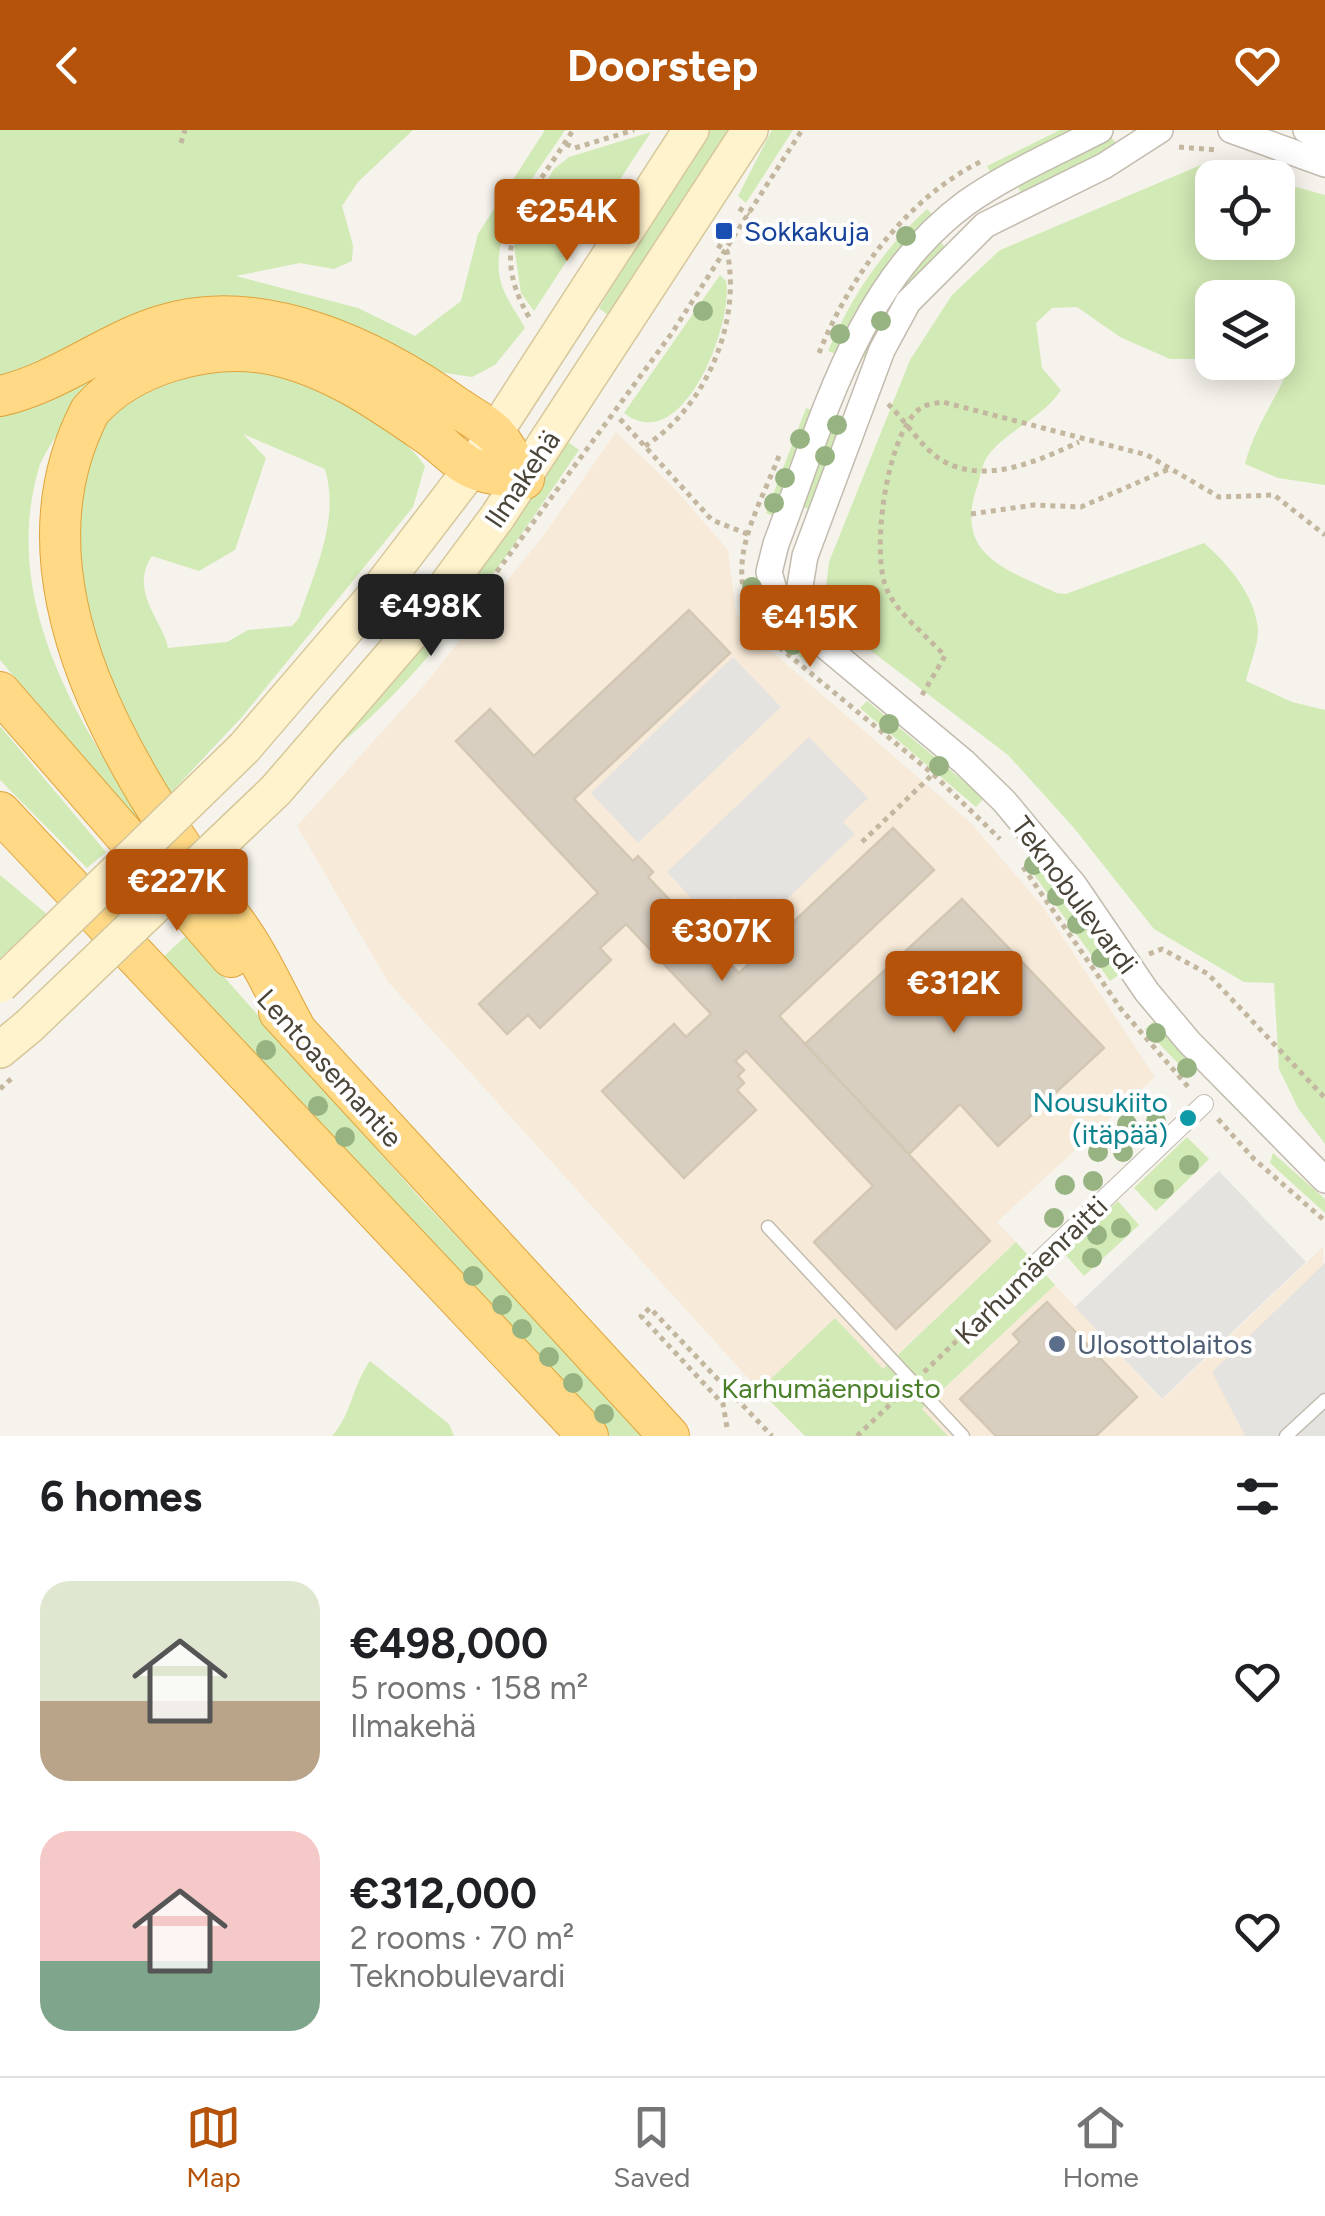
<!DOCTYPE html>
<meta charset="utf-8">
<style>
:root{--surface:#fff;--page:#f6f6f6;--text:#202124;--muted:#757577;--line:#e0e0e0;--accent:#b45309}
body{margin:0;font-family:Figtree,sans-serif;background:var(--page);color:var(--text);height:100vh;display:flex;flex-direction:column;font-size:38px;white-space:nowrap}
*{box-sizing:border-box;margin:0}
p{font-size:32px;color:var(--muted)}
.icon{flex:none;width:55px;height:55px;fill:none;stroke:currentColor;stroke-width:2;stroke-linecap:round;stroke-linejoin:round}
.map{position:relative;height:1306px;overflow:hidden}
.sheet{display:flex;flex-direction:column;background:var(--surface);flex:1}
.sheet>*{flex:none}
.controls{position:absolute;left:1195px;top:30px;display:grid;gap:20px}
.controls a{display:grid;place-items:center;width:100px;height:100px;border-radius:20px;background:var(--surface);box-shadow:0 5px 25px #0003;font-size:50px}
.price{position:absolute;translate:-50% -85px;padding:0 22px;border-radius:10px;background:var(--accent);color:#fff;font-size:32px;line-height:65px;filter:drop-shadow(0 2px 5px #0008)}
.price::after{content:'';position:absolute;left:50%;top:60px;width:30px;height:22px;margin-left:-15px;background:inherit;clip-path:polygon(0 0,100% 0,50% 100%)}
.price.selected{background:#222;color:#fff}
ul{padding:0;list-style:none}
li{display:flex;align-items:center;gap:30px;height:250px;padding:0 40px}
li span{display:grid;place-items:center;flex:none;width:280px;height:200px;border-radius:30px;color:#555}
li>.icon{margin-inline-start:auto}
span .icon{width:120px;height:120px;fill:#fffc;stroke-width:1}
li b{font-size:42px}
h2{display:flex;justify-content:space-between;align-items:center;height:120px;padding:0 40px;font-size:42px}
header{display:flex;justify-content:space-between;align-items:center;height:130px;padding:0 40px;background:var(--accent);color:#fff;font-size:45px;font-weight:700}
.menu{display:flex;justify-content:space-around;align-items:center;height:140px;border-top:2px solid var(--line);background:var(--surface);font-size:28px;color:var(--muted)}
.menu a{display:grid;justify-items:center;gap:5px}
.menu .selected{color:var(--accent)}
.map>svg:first-child{display:block}
</style>
<header><svg class="icon" aria-label="back" viewBox="0 0 24 24"><path d="M15 5l-7 7 7 7"/></svg>Doorstep<svg class="icon" aria-label="heart" viewBox="0 0 24 24"><path d="M12 20l-8-8c-3-5 5-10 8-4 3-6 11-1 8 4z"/></svg></header>
<div class="map">
<svg width="1325" height="1306" viewBox="0 0 1325 1306">
<rect width="100%" height="100%" fill="#f6f3ec"/>
<path fill="#f7ead8" d="M616 302 675 359 728 420 736 483 747 500 971 693 1042 776 1155 947 997 1092 1016 1112 882 1239 835 1188 759 1260 388 852 297 696 425 554 543 406Z
M1323 1117 1325 1245 1258 1306H948L922 1280 1055 1155 1162 1270Z"/>
<path fill="#d2eab5" fill-rule="evenodd" d="M0 0H413L358 52 342 76 353 115 352 131 334 139 300 133 236 146 358 178 415 206 461 171 478 104 545 0H565C540 40 489 98 500 149 503 165 517 183 525 198L495 235 472 247 432 241 325 189 0 252Z
M707 0H731L610 187 599 178Z
M772 0H793L746 73 738 66Z
M1060 0H1083L992 46 987 36Z
M651 2 534 181 521 163 514 116 553 40 569 27Z
M1111 7 1118 16 1022 65 1017 55Z
M1208 32 1263 47 1212 48V112H1278V52L1325 65V355L1278 348 1245 334C1254 298 1276 269 1291 234L1274 233 1278 232V168H1212V229H1170L1120 207 1077 177 1052 178 1036 193 1042 238 1061 260C1042 289 1006 300 987 327 982 334 980 348 977 357 954 424 1004 439 1057 463L1066 464 1204 413C1228 434 1254 464 1258 498 1259 514 1249 536 1246 551L1292 572 1325 580V1014L1298 978 1279 939 1274 853 1244 852 1154 799 1074 698 1008 625 845 501 826 458 829 432 910 230 952 165 1000 120Z
M927 79 935 87 838 225 828 221C852 165 883 120 927 79Z
M938 110 946 118 870 229 859 226 883 176Z
M720 145 726 151C734 192 683 329 624 283Z
M107 233C87 269 58 297 40 334 0 465 72 584 143 688L138 693 0 530V282Z
M213 240C228 241 244 239 260 241 309 247 398 295 425 336L413 377 242 587 163 671 107 590 52 398 105 288 153 256ZM243 304 325 339C340 389 315 440 299 488L292 496 248 500 227 512 168 518C164 492 128 461 152 426L199 441 235 420 266 328Z
M806 278 816 282 776 387 766 383Z
M835 286 846 290 811 381 802 376Z
M568 312 579 320C508 424 432 541 333 620L472 448Z
M748 449H760L770 486 814 527 807 533 756 485Z
M867 571 984 668 976 677 860 578Z
M0 596 106 722 87 738 0 650Z
M1033 726 1120 844 1110 851 1025 732Z
M0 745 48 785 0 828Z
M187 805 420 1068 646 1306H608L161 829Z
M1154 891 1197 939 1190 946 1145 899Z
M1187 1007 1209 1029 1156 1081 1134 1058Z
M1273 1023 1325 1069V1083L1270 1033Z
M1118 1071 1139 1095 1084 1146 1063 1122Z
M1016 1112 1055 1155 922 1279 948 1306H805L759 1260 835 1188 883 1239Z
M370 1231 449 1294 454 1306H332C351 1286 353 1254 370 1231Z"/>
<path fill="#e5e3e0" d="M733 527 781 577 638 713 591 663Z
M809 607 868 668 843 692 855 704 761 794 735 767 711 789 667 742Z
M1219 1041 1306 1132 1162 1269 1075 1177Z
M1325 1133V1306H1245L1212 1242Z"/>
<path fill="#d8cfc1" stroke="#d3c7b4" stroke-width="2.5" d="M689 480 730 523 574 669 633 731 638 726 653 742 648 747 739 843 893 698 934 740 779 886 990 1111 896 1199 814 1112 873 1056 746 921 735 931 744 940 738 946 744 953 737 960 756 980 684 1048 602 961 674 894 686 907 711 884 626 794 600 818 611 830 540 898 528 885 507 904 479 874 598 763 456 611 490 579 534 626Z
M962 769 1104 918 998 1016 960 974 909 1024 805 914Z
M1047 1172 1137 1267 1096 1306H996L960 1269 1020 1212 1013 1204Z"/>
<g fill="none" stroke-linecap="round" stroke-linejoin="round">
<g stroke="#c2bbae" stroke-width="15">
<path id="service" d="M768 1097 963 1306
M1286 1306 1325 1270"/>
</g>
<g stroke="#c2bbae" stroke-width="20">
<path id="pedestrian" d="M1036 1134 1204 974"/>
</g>
<g stroke="#c2bbae" stroke-width="28">
<path id="minor" d="M1100 0C1056 23 1007 44 966 73 856 154 822 293 776 414L769 442 776 467 806 500 964 632 1004 671 1074 755 1147 862 1189 912 1325 1050
M1231 0 1325 34
M1306 0 1325 11
M806 500 799 462 805 426 882 220 908 172 985 95 1104 36 1160 0"/>
</g>
<g stroke="#d6c79b" stroke-width="38">
<path id="secondary" d="M244 618 371 470 472 338 691 0
M276 660 413 501 498 386 750 0
M0 920 29 896"/>
</g>
<g stroke="#e0a43c" stroke-width="42">
<path id="trunk" d="M0 266C58 253 104 214 160 196 262 163 377 220 458 278 470 286 485 294 495 304 507 317 515 335 524 349
M0 562 231 827
M0 682 588 1306
M279 882 669 1306
M297 902C277 866 259 824 234 791 131 651 0 454 90 281 131 234 209 213 270 224 330 236 381 272 430 306 444 316 457 331 472 338 487 345 508 346 524 349"/>
</g>
<path stroke="#c4b79f" stroke-width="5" stroke-dasharray="5 5" stroke-linecap="butt" d="M181 13 185 0
M566 14 575 18 634 0
M1179 17 1218 20
M739 78 749 85
M529 187C483 109 532 67 573 0
M819 223C850 146 907 67 984 30
M888 274C906 291 921 318 943 331 986 355 1038 331 1079 312
M620 289 712 390 750 405
M645 316C706 277 742 192 727 121L716 114
M779 326C754 390 719 439 762 503L933 644 1000 709
M971 384 1034 375 1081 377 1169 339
M485 458 672 203 802 0
M922 565 945 526C928 507 899 485 888 462 869 426 887 300 921 278 927 274 936 273 943 272L1147 325 1219 367 1274 365 1325 405
M862 712 933 644
M1023 737 1121 879 1190 959
M1149 824 1162 819 1208 844 1325 968
M0 959 12 948
M1218 989 1254 1029 1325 1091
M924 1242 1021 1149
M727 1297 723 1274 641 1186 650 1178 772 1306
M857 1306 902 1263"/>
<use href="#service" stroke="#fff" stroke-width="12"/>
<use href="#pedestrian" stroke="#fff" stroke-width="18"/>
<use href="#minor" stroke="#fff" stroke-width="25"/>
<use href="#secondary" stroke="#fff3cd" stroke-width="35"/>
<use href="#trunk" stroke="#ffd985" stroke-width="40"/>
<g stroke="#d6c79b" stroke-width="38" stroke-linecap="butt">
<path id="secondary-bridge" d="M0 855 244 618
M29 896 276 660"/>
</g>
<use href="#secondary-bridge" stroke="#fff3cd" stroke-width="35"/>
</g>
<g fill="#97b381">
<circle cx="906" cy="106" r="10"/>
<circle cx="703" cy="181" r="10"/>
<circle cx="881" cy="191" r="10"/>
<circle cx="840" cy="204" r="10"/>
<circle cx="837" cy="295" r="10"/>
<circle cx="800" cy="309" r="10"/>
<circle cx="825" cy="326" r="10"/>
<circle cx="785" cy="348" r="10"/>
<circle cx="774" cy="373" r="10"/>
<circle cx="752" cy="457" r="10"/>
<circle cx="793" cy="515" r="10"/>
<circle cx="889" cy="594" r="10"/>
<circle cx="939" cy="636" r="10"/>
<circle cx="1034" cy="735" r="10"/>
<circle cx="1057" cy="766" r="10"/>
<circle cx="1077" cy="794" r="10"/>
<circle cx="1101" cy="828" r="10"/>
<circle cx="1156" cy="903" r="10"/>
<circle cx="266" cy="920" r="10"/>
<circle cx="1187" cy="938" r="10"/>
<circle cx="318" cy="976" r="10"/>
<circle cx="1156" cy="991" r="10"/>
<circle cx="1127" cy="994" r="10"/>
<circle cx="345" cy="1007" r="10"/>
<circle cx="1098" cy="1022" r="10"/>
<circle cx="1123" cy="1022" r="10"/>
<circle cx="1189" cy="1035" r="10"/>
<circle cx="1093" cy="1051" r="10"/>
<circle cx="1065" cy="1055" r="10"/>
<circle cx="1164" cy="1059" r="10"/>
<circle cx="1054" cy="1088" r="10"/>
<circle cx="1121" cy="1098" r="10"/>
<circle cx="1097" cy="1105" r="10"/>
<circle cx="1092" cy="1128" r="10"/>
<circle cx="473" cy="1146" r="10"/>
<circle cx="502" cy="1175" r="10"/>
<circle cx="522" cy="1199" r="10"/>
<circle cx="549" cy="1227" r="10"/>
<circle cx="573" cy="1253" r="10"/>
<circle cx="604" cy="1284" r="10"/>
</g>
<rect fill="#1a4fb4" stroke="#fff" stroke-width="4" x="714" y="91" width="20" height="20" rx="5"/>
<circle fill="#0f9aa8" stroke="#fff" stroke-width="4" cx="1188" cy="988" r="10"/>
<circle fill="#5c6f8a" stroke="#fff" stroke-width="4" cx="1057" cy="1214" r="10"/>
<g text-anchor="middle" stroke-width="8" stroke-linejoin="round" paint-order="stroke">
<g font-size="28" fill="#164399" stroke="#fff" text-anchor="start">
<text x="744" y="111">Sokkakuja</text>
</g>
<g font-size="28" fill="#4b4439" stroke="#fff">
<text transform="translate(522 349) rotate(-56)" y="10">Ilmakehä</text>
<text transform="translate(1075 765) rotate(53)" y="10">Teknobulevardi</text>
<text transform="translate(330 938) rotate(48)" y="10">Lentoasemantie</text>
<text transform="translate(1031 1140) rotate(-44)" y="10">Karhumäenraitti</text>
</g>
<g font-size="28" fill="#0d838f" stroke="#fff" text-anchor="end">
<text x="1168" y="982">Nousukiito<tspan x="1168" dy="32">(itäpää)</tspan></text>
</g>
<g font-size="28" fill="#4e5e75" stroke="#fff" text-anchor="start">
<text x="1077" y="1224">Ulosottolaitos</text>
</g>
<g font-size="28" fill="#4a7f2a" stroke="#fff">
<text x="831" y="1268">Karhumäenpuisto</text>
</g>
</g>
</svg>
<div class="controls">
<a><svg class="icon" aria-label="locate" viewBox="0 0 24 24"><circle cx="12" cy="12" r="6"/><path d="M12 2v4M12 18v4M2 12h4M18 12h4"/></svg></a>
<a><svg class="icon" aria-label="layers" viewBox="0 0 24 24"><path d="M12 4l9 5-9 5-9-5zM3 14l9 5 9-5"/></svg></a>
</div>
<b class="price" style="left:567px;top:134px">€254K</b>
<b class="price selected" style="left:431px;top:529px">€498K</b>
<b class="price" style="left:810px;top:540px">€415K</b>
<b class="price" style="left:177px;top:804px">€227K</b>
<b class="price" style="left:722px;top:854px">€307K</b>
<b class="price" style="left:954px;top:906px">€312K</b>
</div>
<section class="sheet">
<h2>6 homes<svg class="icon" aria-label="filters" viewBox="0 0 24 24"><path d="M4 7h16M4 17h16"/><circle cx="9" cy="7" r="2"/><circle cx="15" cy="17" r="2"/></svg></h2>
<ul>
<li><span style="background:linear-gradient(#dfe7d0 60%,#b9a48a 0)"><svg class="icon" aria-label="home" viewBox="0 0 24 24"><path d="M3 11l9-7 9 7M6 9v11h12V9"/></svg></span><div><b>€498,000</b><p>5 rooms · 158 m²</p><p>Ilmakehä</p></div><svg class="icon" aria-label="heart" viewBox="0 0 24 24"><path d="M12 20l-8-8c-3-5 5-10 8-4 3-6 11-1 8 4z"/></svg></li>
<li><span style="background:linear-gradient(#f6c9c9 65%,#7fa58c 0)"><svg class="icon" aria-label="home" viewBox="0 0 24 24"><path d="M3 11l9-7 9 7M6 9v11h12V9"/></svg></span><div><b>€312,000</b><p>2 rooms · 70 m²</p><p>Teknobulevardi</p></div><svg class="icon" aria-label="heart" viewBox="0 0 24 24"><path d="M12 20l-8-8c-3-5 5-10 8-4 3-6 11-1 8 4z"/></svg></li>
</ul>
</section>
<nav class="menu">
<a class="selected"><svg class="icon" aria-label="map" viewBox="0 0 24 24"><path d="M3 6l6-2 6 2 6-2v14l-6 2-6-2-6 2zM9 4v14M15 6v14"/></svg>Map</a>
<a><svg class="icon" aria-label="saved" viewBox="0 0 24 24"><path d="M7 4h10v16l-5-4-5 4z"/></svg>Saved</a>
<a><svg class="icon" aria-label="home" viewBox="0 0 24 24"><path d="M3 11l9-7 9 7M6 9v11h12V9"/></svg>Home</a>
</nav>
